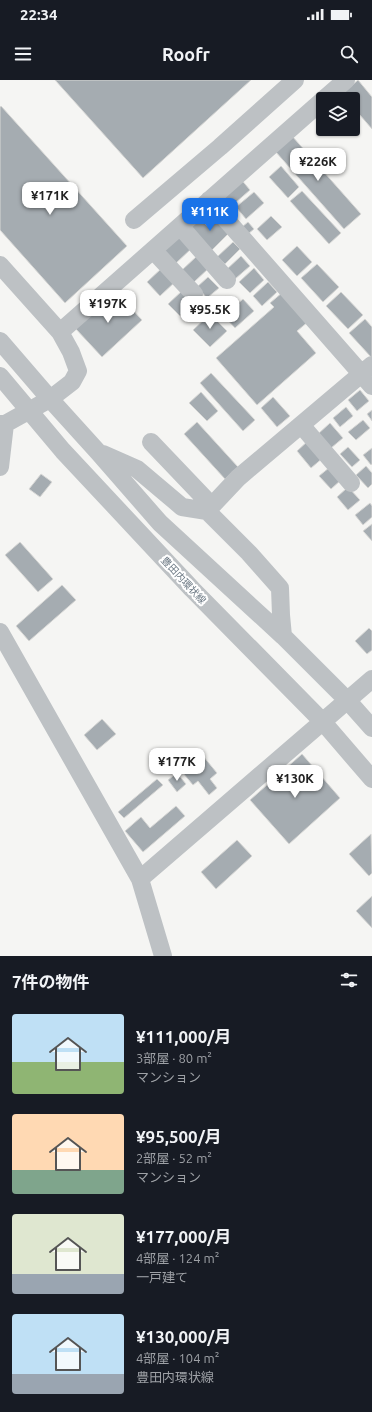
<!DOCTYPE html>
<html lang="ja">
<meta charset="utf-8">
<style>
:root{--surface:#171b24;--page:#20242c;--text:#f1f3f6;--muted:#9ea1a6;--accent:#1a73e8}
body{margin:0;font-family:Ubuntu,"Noto Sans JP",sans-serif;background:var(--page);color:var(--text);height:100vh;display:flex;flex-direction:column;font-size:15px;white-space:nowrap}
*{box-sizing:border-box;margin:0}
p{font-size:13px;color:var(--muted)}
.icon{flex:none;width:22px;height:22px;fill:none;stroke:currentColor;stroke-width:2;stroke-linecap:round;stroke-linejoin:round}
.map{position:relative;height:876px;overflow:hidden}
.drawer{display:flex;flex-direction:column;background:var(--surface);flex:1}
.drawer>*{flex:none}
.tools{position:absolute;left:316px;top:12px;display:grid;gap:8px}
.tools a{display:grid;place-items:center;width:44px;height:44px;border-radius:4px;background:var(--surface);box-shadow:0 1px 3px #0004;font-size:20px}
.price{position:absolute;translate:-50% -34px;padding:0 9px;border-radius:8px;background:#fff;color:#222;font-size:13px;line-height:26px;filter:drop-shadow(0 1px 2px #0008)}
.price::after{content:'';position:absolute;left:50%;top:24px;width:12px;height:9px;margin-left:-6px;background:inherit;clip-path:polygon(0 0,100% 0,50% 100%)}
.price.selected{background:var(--accent);color:#fff}
ul{padding:0;list-style:none}
li{display:flex;align-items:center;gap:12px;height:100px;padding:0 12px}
li span{display:grid;place-items:center;flex:none;width:112px;height:80px;border-radius:4px;color:#555}
li>.icon{margin-inline-start:auto}
span .icon{width:48px;height:48px;fill:#fffc;stroke-width:1}
li b{font-size:17px}
h2{display:flex;justify-content:space-between;align-items:center;height:48px;padding:0 12px;font-size:17px}
.status{display:flex;justify-content:space-between;align-items:center;height:28px;padding:0 20px;background:var(--surface);direction:ltr}
.status svg{height:11px;fill:currentColor}
header{display:flex;justify-content:space-between;align-items:center;height:52px;padding:0 12px;background:var(--surface);font-size:18px;font-weight:700}
.map>svg:first-child{display:block}
</style>
<div class="status"><b>22:34</b><svg viewBox="0 0 49 12"><path d="M0 12V9h3v3zM5 12V6h3v6zM10 12V3h3v9zM15 12V0h3v12zM26 1h20v11H26zM47 4h2v5h-2z"/></svg></div>
<header><svg class="icon" aria-label="menu" viewBox="0 0 24 24"><path d="M4 6h16M4 12h16M4 18h16"/></svg>Roofr<svg class="icon" aria-label="search" viewBox="0 0 24 24"><circle cx="10" cy="10" r="6"/><path d="M15 15l6 6"/></svg></header>
<div class="map">
<svg width="372" height="876" viewBox="0 0 372 876">
<rect width="100%" height="100%" fill="#f5f5f3"/>
<path fill="#a5acb1" stroke="#d7d7d5" d="M55 0H251L143 98Z
M358 0 372 17V49L353 27V19H346L342 14Z
M1 26 127 166 65 223 0 150V27Z
M292 56 361 134 344 149 275 71Z
M281 86 299 107 288 118 269 97Z
M240 98 250 110 227 130 217 119Z
M302 111 341 153 329 164 290 121Z
M254 112 264 123 246 139 236 127Z
M271 136 282 147 267 160 257 149Z
M198 137 208 147 218 137 231 151 211 171 188 147Z
M248 142 254 149 248 154 242 147Z
M179 155 192 168 175 184 163 170Z
M233 162 240 169 225 184 217 177Z
M297 166 312 182 297 196 282 180Z
M197 176 209 188 194 202 182 190Z
M241 176 250 186 235 199 226 190Z
M317 184 339 207 323 222 301 198Z
M163 187 176 201 160 216 147 202Z
M254 188 264 200 250 213 239 202Z
M208 197 219 208 207 218 197 207Z
M268 202 277 212 262 226 253 216Z
M183 210 194 223 180 236 168 224Z
M115 211 142 240 102 277 75 248Z
M283 212 309 241 297 251 316 273 257 325 216 278 274 227 270 223Z
M341 212 363 235 348 249 326 226Z
M226 216 231 222 219 233 214 227Z
M243 219 254 231 235 248 224 236Z
M210 234 227 251 210 267 193 250Z
M365 239 372 247V276L371 277 349 253Z
M211 293 255 340 243 351 200 303Z
M360 310 369 321 357 331 348 320Z
M201 312 218 331 207 341 189 323Z
M273 317 290 336 277 347 261 328Z
M346 327 353 336 340 347 333 338Z
M372 330V341L367 334Z
M363 340 370 348 356 360 348 352Z
M197 342 238 387 225 399 184 354Z
M330 343 343 358 331 368 318 354Z
M309 360 324 377 311 388 297 371Z
M348 367 360 380 352 387 340 374Z
M372 368V384L371 385 363 375Z
M366 386 372 393V404L368 408 356 395Z
M330 387 341 400 331 409 319 396Z
M41 394 52 402 40 417 29 409Z
M348 407 360 420 348 430 337 417Z
M370 423 372 426V437L363 445 355 435Z
M372 444V461L363 451Z
M20 462 53 499 38 512 5 475Z
M62 505 76 520 29 561 16 546Z
M369 548 372 551V570L367 574 355 561Z
M102 639 116 654 97 670 84 655Z
M198 670 217 693 210 699 217 708 209 715 198 701 193 705 178 687Z
M302 674 340 718 289 764 250 720Z
M177 693 186 704 177 712 168 700Z
M157 699 163 705 124 738 118 732Z
M176 726 185 736 143 772 125 751 141 737 150 748Z
M371 754 372 793 369 796 349 774Z
M237 760 252 776 216 809 201 792Z
M372 816V848L356 831Z"/>
<g fill="none" stroke-linecap="round" stroke-linejoin="round">
<path stroke="#bdc1c4" stroke-width="18" d="M324 19 346 0
M209 120 372 306
M134 140 220 67 295 0
M180 146 227 200
M153 170 194 214
M0 185 60 252 71 272 78 291 72 302 50 319 5 344H0
M60 252 323 20
M0 261 50 319 98 372 160 443 283 556 348 621 372 648
M0 296 63 371 192 509 323 642 372 699
M302 346 351 403
M151 362 212 426
M103 374 137 389 182 427 207 431 249 473 280 508 281 535 283 556
M0 387 5 344
M207 431 238 398 372 285
M0 552 140 799 163 876
M140 799 372 599"/>
</g>
<g text-anchor="middle" stroke-width="4" stroke-linejoin="round" paint-order="stroke">
<g font-size="10" fill="#687580" stroke="#fff">
<text transform="translate(184 500) rotate(47)" y="4">豊田内環状線</text>
</g>
</g>
</svg>
<div class="tools">
<a><svg class="icon" aria-label="layers" viewBox="0 0 24 24"><path d="M12 4l9 5-9 5-9-5zM3 14l9 5 9-5"/></svg></a>
</div>
<b class="price" style="left:318px;top:102px">¥226K</b>
<b class="price" style="left:50px;top:136px">¥171K</b>
<b class="price selected" style="left:210px;top:152px">¥111K</b>
<b class="price" style="left:108px;top:244px">¥197K</b>
<b class="price" style="left:210px;top:250px">¥95.5K</b>
<b class="price" style="left:177px;top:702px">¥177K</b>
<b class="price" style="left:295px;top:719px">¥130K</b>
</div>
<section class="drawer">
<h2>7件の物件<svg class="icon" aria-label="filters" viewBox="0 0 24 24"><path d="M4 7h16M4 17h16"/><circle cx="9" cy="7" r="2"/><circle cx="15" cy="17" r="2"/></svg></h2>
<ul>
<li><span style="background:linear-gradient(#bfe0f5 60%,#8fb573 0)"><svg class="icon" aria-label="home" viewBox="0 0 24 24"><path d="M3 11l9-7 9 7M6 9v11h12V9"/></svg></span><div><b>¥111,000/月</b><p>3部屋 · 80 m²</p><p>マンション</p></div></li>
<li><span style="background:linear-gradient(#ffd9b3 70%,#7fa58c 0)"><svg class="icon" aria-label="home" viewBox="0 0 24 24"><path d="M3 11l9-7 9 7M6 9v11h12V9"/></svg></span><div><b>¥95,500/月</b><p>2部屋 · 52 m²</p><p>マンション</p></div></li>
<li><span style="background:linear-gradient(#dfe7d0 75%,#9aa5b1 0)"><svg class="icon" aria-label="home" viewBox="0 0 24 24"><path d="M3 11l9-7 9 7M6 9v11h12V9"/></svg></span><div><b>¥177,000/月</b><p>4部屋 · 124 m²</p><p>一戸建て</p></div></li>
<li><span style="background:linear-gradient(#bfe0f5 75%,#9aa5b1 0)"><svg class="icon" aria-label="home" viewBox="0 0 24 24"><path d="M3 11l9-7 9 7M6 9v11h12V9"/></svg></span><div><b>¥130,000/月</b><p>4部屋 · 104 m²</p><p>豊田内環状線</p></div></li>
</ul>
</section>
